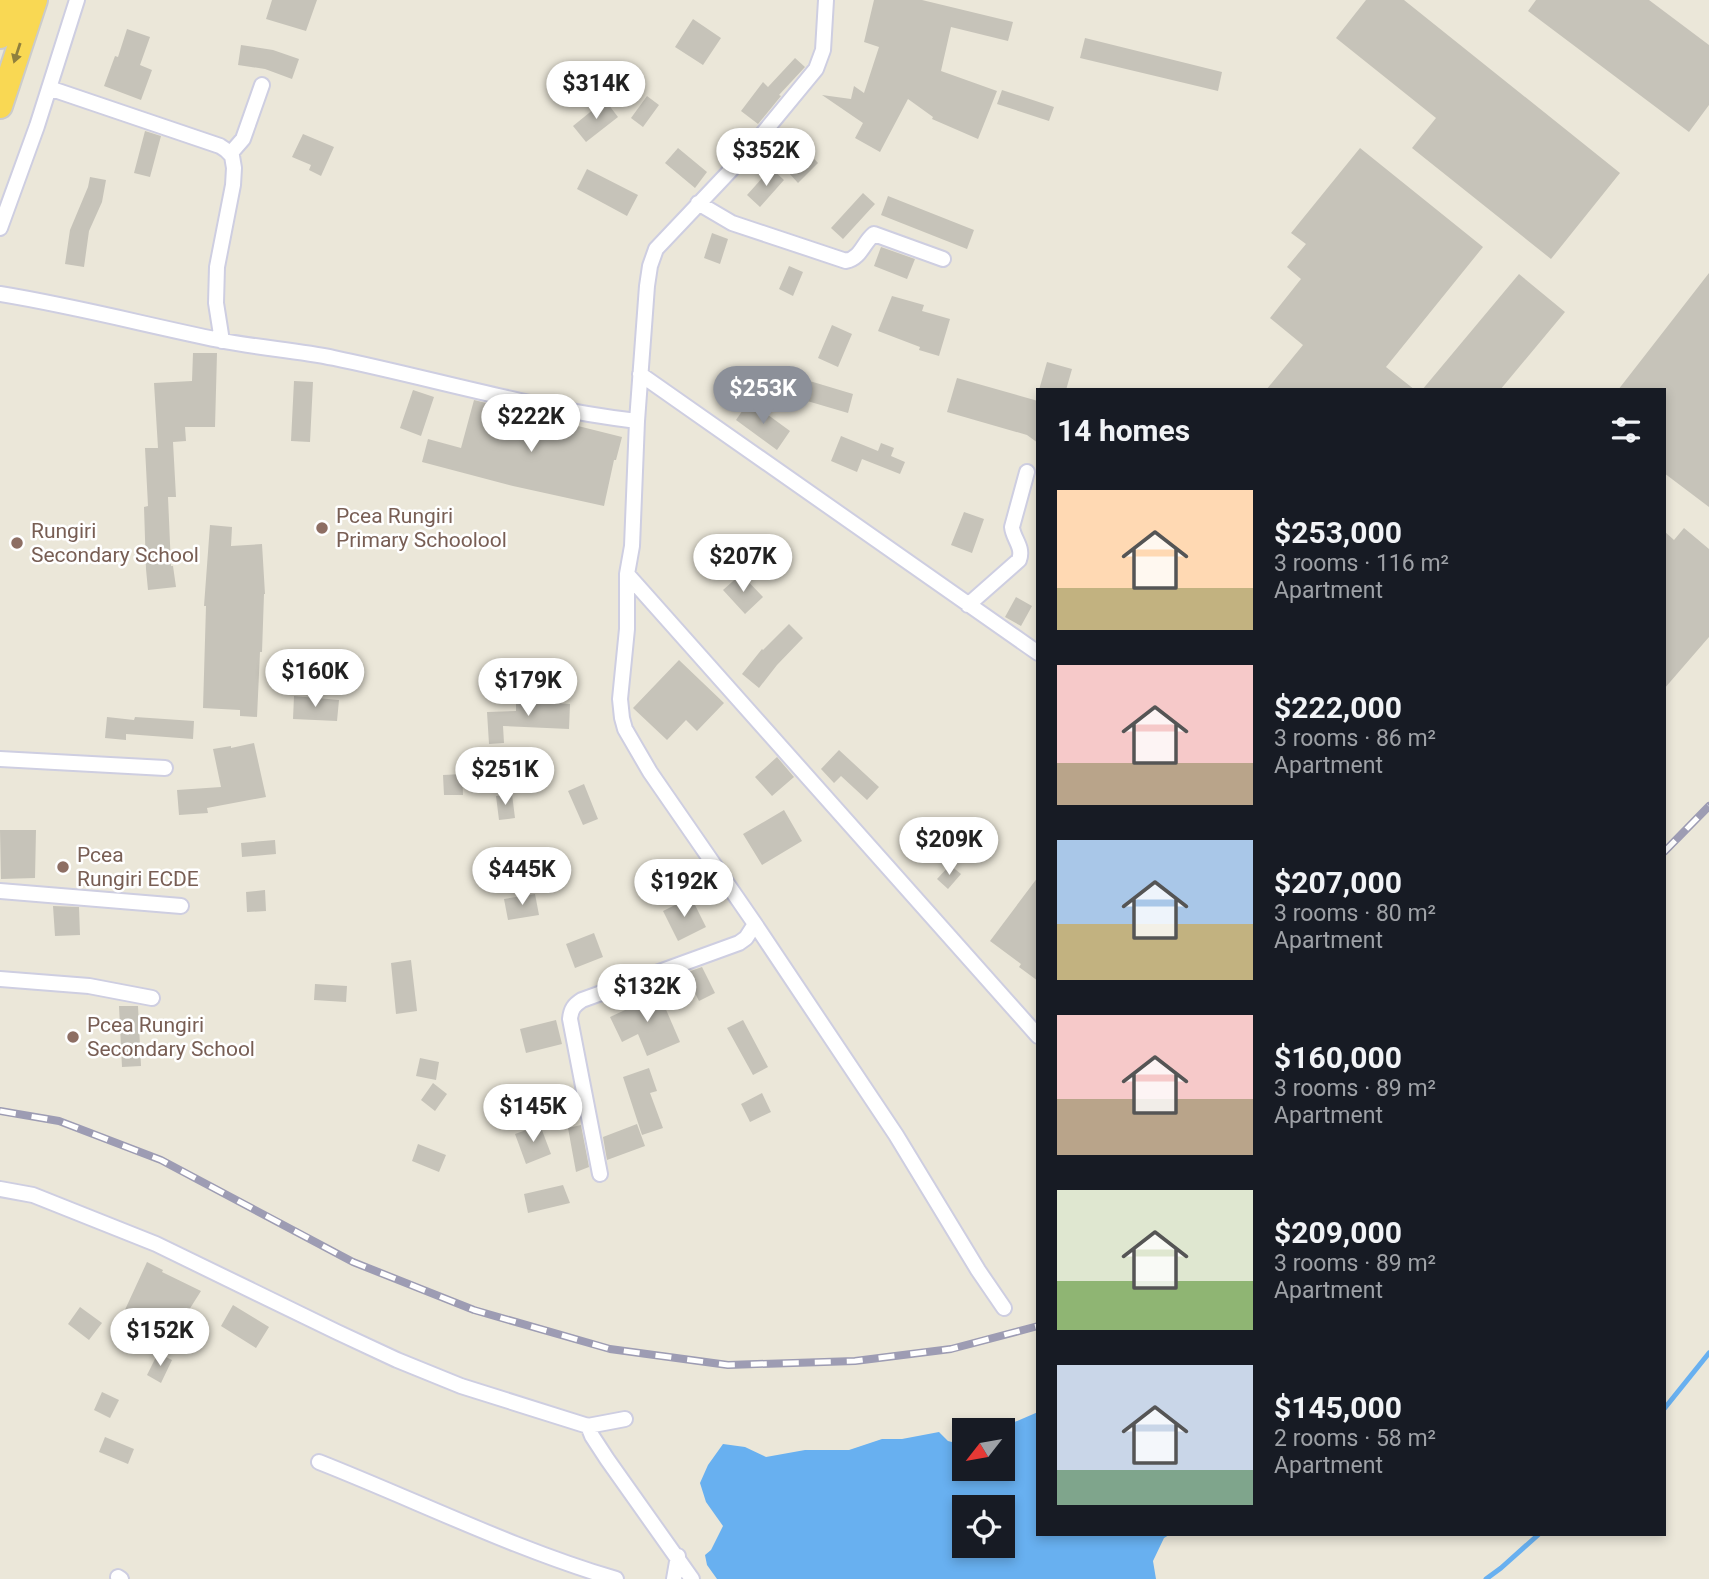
<!DOCTYPE html>
<meta charset="utf-8">
<style>
:root{--surface:#171b24;--page:#20242c;--text:#f1f3f6;--muted:#9ea1a6;--accent:#8c9099}
body{margin:0;font-family:Roboto,sans-serif;background:var(--page);color:var(--text);height:100vh;display:flex;flex-direction:column;font-size:26px;white-space:nowrap}
*{box-sizing:border-box;margin:0}
p{font-size:23px;color:var(--muted)}
.icon{flex:none;width:38px;height:38px;fill:none;stroke:currentColor;stroke-width:2;stroke-linecap:round;stroke-linejoin:round}
.map{position:relative;flex:1;overflow:hidden}
.sheet{position:absolute;left:1036px;top:388px;width:630px;height:1148px;display:flex;flex-direction:column;background:var(--surface);border-radius:0px;box-shadow:0 4px 10px #0003}
.sheet>*{flex:none}
.needle{width:46px;rotate:239deg}
.controls{position:absolute;left:952px;top:1418px;display:grid;gap:14px}
.controls a{display:grid;place-items:center;width:63px;height:63px;border-radius:0px;background:var(--surface);box-shadow:0 4px 10px #0003;font-size:35px}
.price{position:absolute;translate:-50% -60px;padding:0 16px;border-radius:24px;background:#fff;color:#222;font-size:23px;line-height:46px;filter:drop-shadow(0 2px 4px #0008)}
.price::after{content:'';position:absolute;left:50%;top:42px;width:21px;height:16px;margin-left:-10px;background:inherit;clip-path:polygon(0 0,100% 0,50% 100%)}
.price.on{background:var(--accent);color:#fff}
ul{padding:0;list-style:none}
li{display:flex;align-items:center;gap:21px;height:175px;padding:0 21px}
li span{display:grid;place-items:center;flex:none;width:196px;height:140px;border-radius:0px;color:#555}
li>.icon{margin-inline-start:auto}
span .icon{width:84px;height:84px;fill:#fffc;stroke-width:1}
li b{font-size:30px}
h2{display:flex;justify-content:space-between;align-items:center;height:84px;padding:0 21px;font-size:30px}
.map>svg:first-child{display:block}
</style>
<div class="map">
<svg width="1709" height="1579" viewBox="0 0 1709 1579">
<rect width="100%" height="100%" fill="#ebe7d9"/>
<path fill="#68b0f0" fill-rule="evenodd" d="M1038 1412V1535H1169L1164 1538 1153 1561 1156 1579H717L707 1565 705 1555 711 1550 723 1526 706 1502 700 1483 708 1465 723 1444 745 1447 766 1457 805 1450H849L882 1439H902L939 1432 948 1441 964 1445V1468H1003V1430H996ZM964 1507H1003V1545H964Z"/>
<g fill="none" stroke-linecap="round" stroke-linejoin="round">
<path stroke="#68b0f0" stroke-width="5" d="M1664 1409 1709 1353
M1486 1579 1501 1568 1538 1535"/>
</g>
<path fill="#c6c3b9" d="M272 0H317L306 31 266 19Z
M874 0H922L1013 22 1008 41 951 27 941 71 997 91 978 139 932 119 933 117 908 99 880 152 855 138 863 123 822 95 851 99 854 86 864 93 879 47 864 42Z
M1366 0H1404L1620 173 1551 259 1412 148 1436 118 1336 38Z
M1536 0H1649L1709 45V105L1689 132 1528 11Z
M693 19 721 38 703 65 675 47Z
M127 29 150 37 140 65 152 70 141 100 104 86 115 56 118 57Z
M1085 38 1222 72 1218 91 1080 58Z
M241 45 273 50 299 59 292 79 265 69 238 65Z
M795 58 805 67 779 95 781 96 758 124 741 111 763 82 768 87Z
M1002 90 1054 107 1049 121 997 104Z
M647 96 659 105 643 127 631 118Z
M605 100 618 117 586 142 573 126Z
M145 131 161 136 150 177 134 173Z
M303 134 334 147 321 176 309 170 311 165 292 157Z
M678 148 707 172 695 188 665 163Z
M1360 148 1483 247 1386 367 1415 390H1266L1303 345 1270 318 1301 279 1287 267 1306 244 1291 233Z
M808 152 818 163 798 183 788 172Z
M771 168 784 180 760 207 747 195Z
M587 169 638 195 627 216 577 189Z
M90 177 106 180 102 202 89 231 84 267 65 264 70 230 88 187Z
M863 193 875 204 843 239 831 228Z
M888 196 974 230 967 249 881 215Z
M712 233 728 239 720 264 704 258Z
M881 247 915 259 907 279 874 266Z
M789 266 803 272 793 296 779 289Z
M1709 273V507L1664 473V390H1618Z
M1519 274 1565 312 1500 390H1422Z
M892 296 924 305 922 311 950 319 939 356 919 350 920 347 878 331Z
M832 325 852 334 838 367 818 358Z
M193 353H217L215 427H185L186 441 173 442 176 497H168L171 566H173L176 587 148 590 146 569 144 507 148 506 145 448H158L154 383 192 381Z
M1047 362 1072 369 1066 390H1039Z
M957 378 1038 401V443L1027 435 947 412Z
M803 379 853 394 848 413 797 398Z
M294 381 313 382 310 442 291 441Z
M413 390 434 397 421 436 400 428Z
M474 400 622 437 616 460H614L604 506 513 486 422 462 428 439 461 448Z
M749 401 790 431 777 450 736 420Z
M841 436 878 451 881 443 894 448 891 456 905 462 900 474 862 459 857 472 831 461Z
M964 512 984 519 972 553 951 545Z
M210 525 232 527 231 546 262 544 265 594H264L262 652H260L257 717 240 716V710L203 708 206 606H204Z
M1684 528 1709 549V637L1664 689V531L1674 540Z
M741 574 763 597 745 614 723 590Z
M1016 597 1032 606 1021 626 1005 617Z
M789 624 803 638 777 665 759 688 742 674 762 649 763 650Z
M679 660 724 703 697 731 686 720 667 740 633 708Z
M294 696 339 700 337 721 293 719Z
M516 701 570 704 569 729 503 726 504 743 489 744 487 712 516 711Z
M107 717 134 720 135 717 194 721 193 739 126 734V740L105 738Z
M254 743 266 797 207 808 208 813 179 815 177 790 221 787 213 749 231 746V748Z
M839 750 879 787 867 800 841 776 834 783 821 769Z
M777 757 794 777 772 796 755 777Z
M462 774 463 795H444L443 775Z
M584 784 598 819 583 825 568 791Z
M512 794 515 818 499 820 496 796Z
M784 810 802 841 762 865 743 834Z
M0 830H36L35 878 1 879Z
M275 840 276 854 242 857 241 843Z
M950 865 961 874 948 889 937 879Z
M1038 877V981L1019 967 1021 964 990 941Z
M265 890 266 911 247 912 246 892Z
M535 894 539 915 508 920 504 899Z
M691 897 706 927 678 941 663 911Z
M53 906 79 907 80 935 55 936Z
M594 933 603 957 575 968 566 944Z
M411 960 417 1011 396 1014 391 963Z
M702 967 715 993 699 1001 685 973Z
M315 984 347 986 346 1002 314 1000Z
M658 991 680 1042 647 1056 638 1034 622 1042 610 1017 638 1004 636 1000Z
M119 1006H138L141 1066 122 1067Z
M556 1020 562 1044 526 1053 520 1029Z
M743 1020 768 1067 753 1075 727 1028Z
M420 1058 439 1062 436 1080 416 1076Z
M649 1068 657 1091 650 1093 663 1128 642 1135 623 1077Z
M433 1083 447 1094 435 1111 421 1100Z
M762 1093 771 1112 750 1122 741 1104Z
M637 1124 645 1146 607 1160 603 1137Z
M540 1125 551 1154 526 1164 515 1134Z
M581 1125 589 1167 576 1172 568 1128Z
M418 1144 446 1155 439 1172 412 1161Z
M563 1185 570 1203 528 1213 524 1194Z
M147 1262 163 1270 162 1272 201 1291 177 1329 165 1323 155 1343 118 1325Z
M233 1305 269 1327 256 1348 221 1326Z
M80 1307 102 1323 89 1340 68 1324Z
M158 1353 172 1360 161 1383 147 1375Z
M102 1392 119 1400 110 1418 94 1410Z
M105 1437 134 1449 128 1464 99 1452Z"/>
<g fill="none" stroke-linecap="round" stroke-linejoin="round">
<g stroke="#cecee1" stroke-width="18">
<path id="minor" d="M826 0 823 50 816 69 746 154 656 249 650 266 647 286 637 421 632 546 627 574V629L620 699 622 718 625 729 650 772 755 924 896 1135 978 1270 1004 1308
M49 88 220 146 226 150 232 156 234 168 233 185 217 267 216 303 222 341
M230 154 243 139 262 85
M698 203 732 223 846 261C861 258 863 243 874 234L943 259
M0 228 37 126 77 0
M0 294C74 306 146 325 219 340 257 348 296 350 334 358 435 379 534 409 637 421
M640 374 1038 653
M627 574 1038 1036
M968 605 1019 560C1024 547 1013 539 1012 527L1027 472
M0 759 165 768
M0 891 181 906
M0 979 89 986 152 998
M600 1174 570 1019C571 1009 574 1005 582 1000L739 943 746 938 755 924
M0 1189 33 1195 156 1244 337 1332 397 1360 461 1386 588 1426 625 1419
M588 1426 592 1436 607 1459 692 1579
M319 1462C418 1501 514 1549 616 1579
M118 1577 121 1579
M674 1579 678 1556"/>
</g>
<g stroke="#cbcbcb" stroke-width="28">
<path id="trunk" d="M0 36 12 0
M0 106 35 0"/>
</g>
<use href="#minor" stroke="#fff" stroke-width="14"/>
<use href="#trunk" stroke="#f9d853" stroke-width="24"/>
<g stroke="#9d9cb3" stroke-width="8">
<path id="rail" d="M1664 852 1709 806
M0 1111 59 1121 161 1160 353 1262 474 1310 610 1349 728 1365 855 1361 951 1349 1038 1326"/>
</g>
<use href="#rail" stroke="#fff" stroke-width="5" stroke-dasharray="16" stroke-linecap="butt"/>
</g>
<defs><path id="oneway-solid" d="M-6-.8H1V-3.2L6.5 0L1 3.2V.8H-6Z" transform="scale(1.75)"/></defs>
<use fill="#90803e" href="#oneway-solid" transform="translate(17 53) rotate(108)"/>
<g fill="#8d6e63" stroke="#fff" stroke-width="2.5">
<circle cx="322" cy="528" r="7"/>
<circle cx="17" cy="543" r="7"/>
<circle cx="63" cy="867" r="7"/>
<circle cx="73" cy="1037" r="7"/>
</g>
<g text-anchor="middle" stroke-width="5" stroke-linejoin="round" paint-order="stroke">
<g font-size="21" fill="#785e54" stroke="#fff" text-anchor="start">
<text x="336" y="523">Pcea Rungiri<tspan x="336" dy="24">Primary Schoolool</tspan></text>
<text x="31" y="538">Rungiri<tspan x="31" dy="24">Secondary School</tspan></text>
<text x="77" y="862">Pcea<tspan x="77" dy="24">Rungiri ECDE</tspan></text>
<text x="87" y="1032">Pcea Rungiri<tspan x="87" dy="24">Secondary School</tspan></text>
</g>
</g>
</svg>
<div class="controls">
<a><svg class="needle" viewBox="-14 -14 28 28"><path d="M0-13l5 13h-10z" fill="#e53935"/><path d="M0 13l5-13h-10z" fill="#9ea1a6"/></svg></a>
<a><svg class="icon" aria-label="locate" viewBox="0 0 24 24"><circle cx="12" cy="12" r="6"/><path d="M12 2v4M12 18v4M2 12h4M18 12h4"/></svg></a>
</div>
<b class="price" style="left:596px;top:121px">$314K</b>
<b class="price" style="left:766px;top:188px">$352K</b>
<b class="price on" style="left:763px;top:426px">$253K</b>
<b class="price" style="left:531px;top:454px">$222K</b>
<b class="price" style="left:743px;top:594px">$207K</b>
<b class="price" style="left:315px;top:709px">$160K</b>
<b class="price" style="left:528px;top:718px">$179K</b>
<b class="price" style="left:505px;top:807px">$251K</b>
<b class="price" style="left:949px;top:877px">$209K</b>
<b class="price" style="left:522px;top:907px">$445K</b>
<b class="price" style="left:684px;top:919px">$192K</b>
<b class="price" style="left:647px;top:1024px">$132K</b>
<b class="price" style="left:533px;top:1144px">$145K</b>
<b class="price" style="left:160px;top:1368px">$152K</b>
<section class="sheet">
<h2>14 homes<svg class="icon" aria-label="filters" viewBox="0 0 24 24"><path d="M4 7h16M4 17h16"/><circle cx="9" cy="7" r="2"/><circle cx="15" cy="17" r="2"/></svg></h2>
<ul>
<li><span style="background:linear-gradient(#ffd9b3 70%,#c2b280 0)"><svg class="icon" aria-label="home" viewBox="0 0 24 24"><path d="M3 11l9-7 9 7M6 9v11h12V9"/></svg></span><div><b>$253,000</b><p>3 rooms · 116 m²</p><p>Apartment</p></div></li>
<li><span style="background:linear-gradient(#f6c9c9 70%,#b9a48a 0)"><svg class="icon" aria-label="home" viewBox="0 0 24 24"><path d="M3 11l9-7 9 7M6 9v11h12V9"/></svg></span><div><b>$222,000</b><p>3 rooms · 86 m²</p><p>Apartment</p></div></li>
<li><span style="background:linear-gradient(#a9c7e8 60%,#c2b280 0)"><svg class="icon" aria-label="home" viewBox="0 0 24 24"><path d="M3 11l9-7 9 7M6 9v11h12V9"/></svg></span><div><b>$207,000</b><p>3 rooms · 80 m²</p><p>Apartment</p></div></li>
<li><span style="background:linear-gradient(#f6c9c9 60%,#b9a48a 0)"><svg class="icon" aria-label="home" viewBox="0 0 24 24"><path d="M3 11l9-7 9 7M6 9v11h12V9"/></svg></span><div><b>$160,000</b><p>3 rooms · 89 m²</p><p>Apartment</p></div></li>
<li><span style="background:linear-gradient(#dfe7d0 65%,#8fb573 0)"><svg class="icon" aria-label="home" viewBox="0 0 24 24"><path d="M3 11l9-7 9 7M6 9v11h12V9"/></svg></span><div><b>$209,000</b><p>3 rooms · 89 m²</p><p>Apartment</p></div></li>
<li><span style="background:linear-gradient(#c9d6e8 75%,#7fa58c 0)"><svg class="icon" aria-label="home" viewBox="0 0 24 24"><path d="M3 11l9-7 9 7M6 9v11h12V9"/></svg></span><div><b>$145,000</b><p>2 rooms · 58 m²</p><p>Apartment</p></div></li>
</ul>
</section>
</div>
